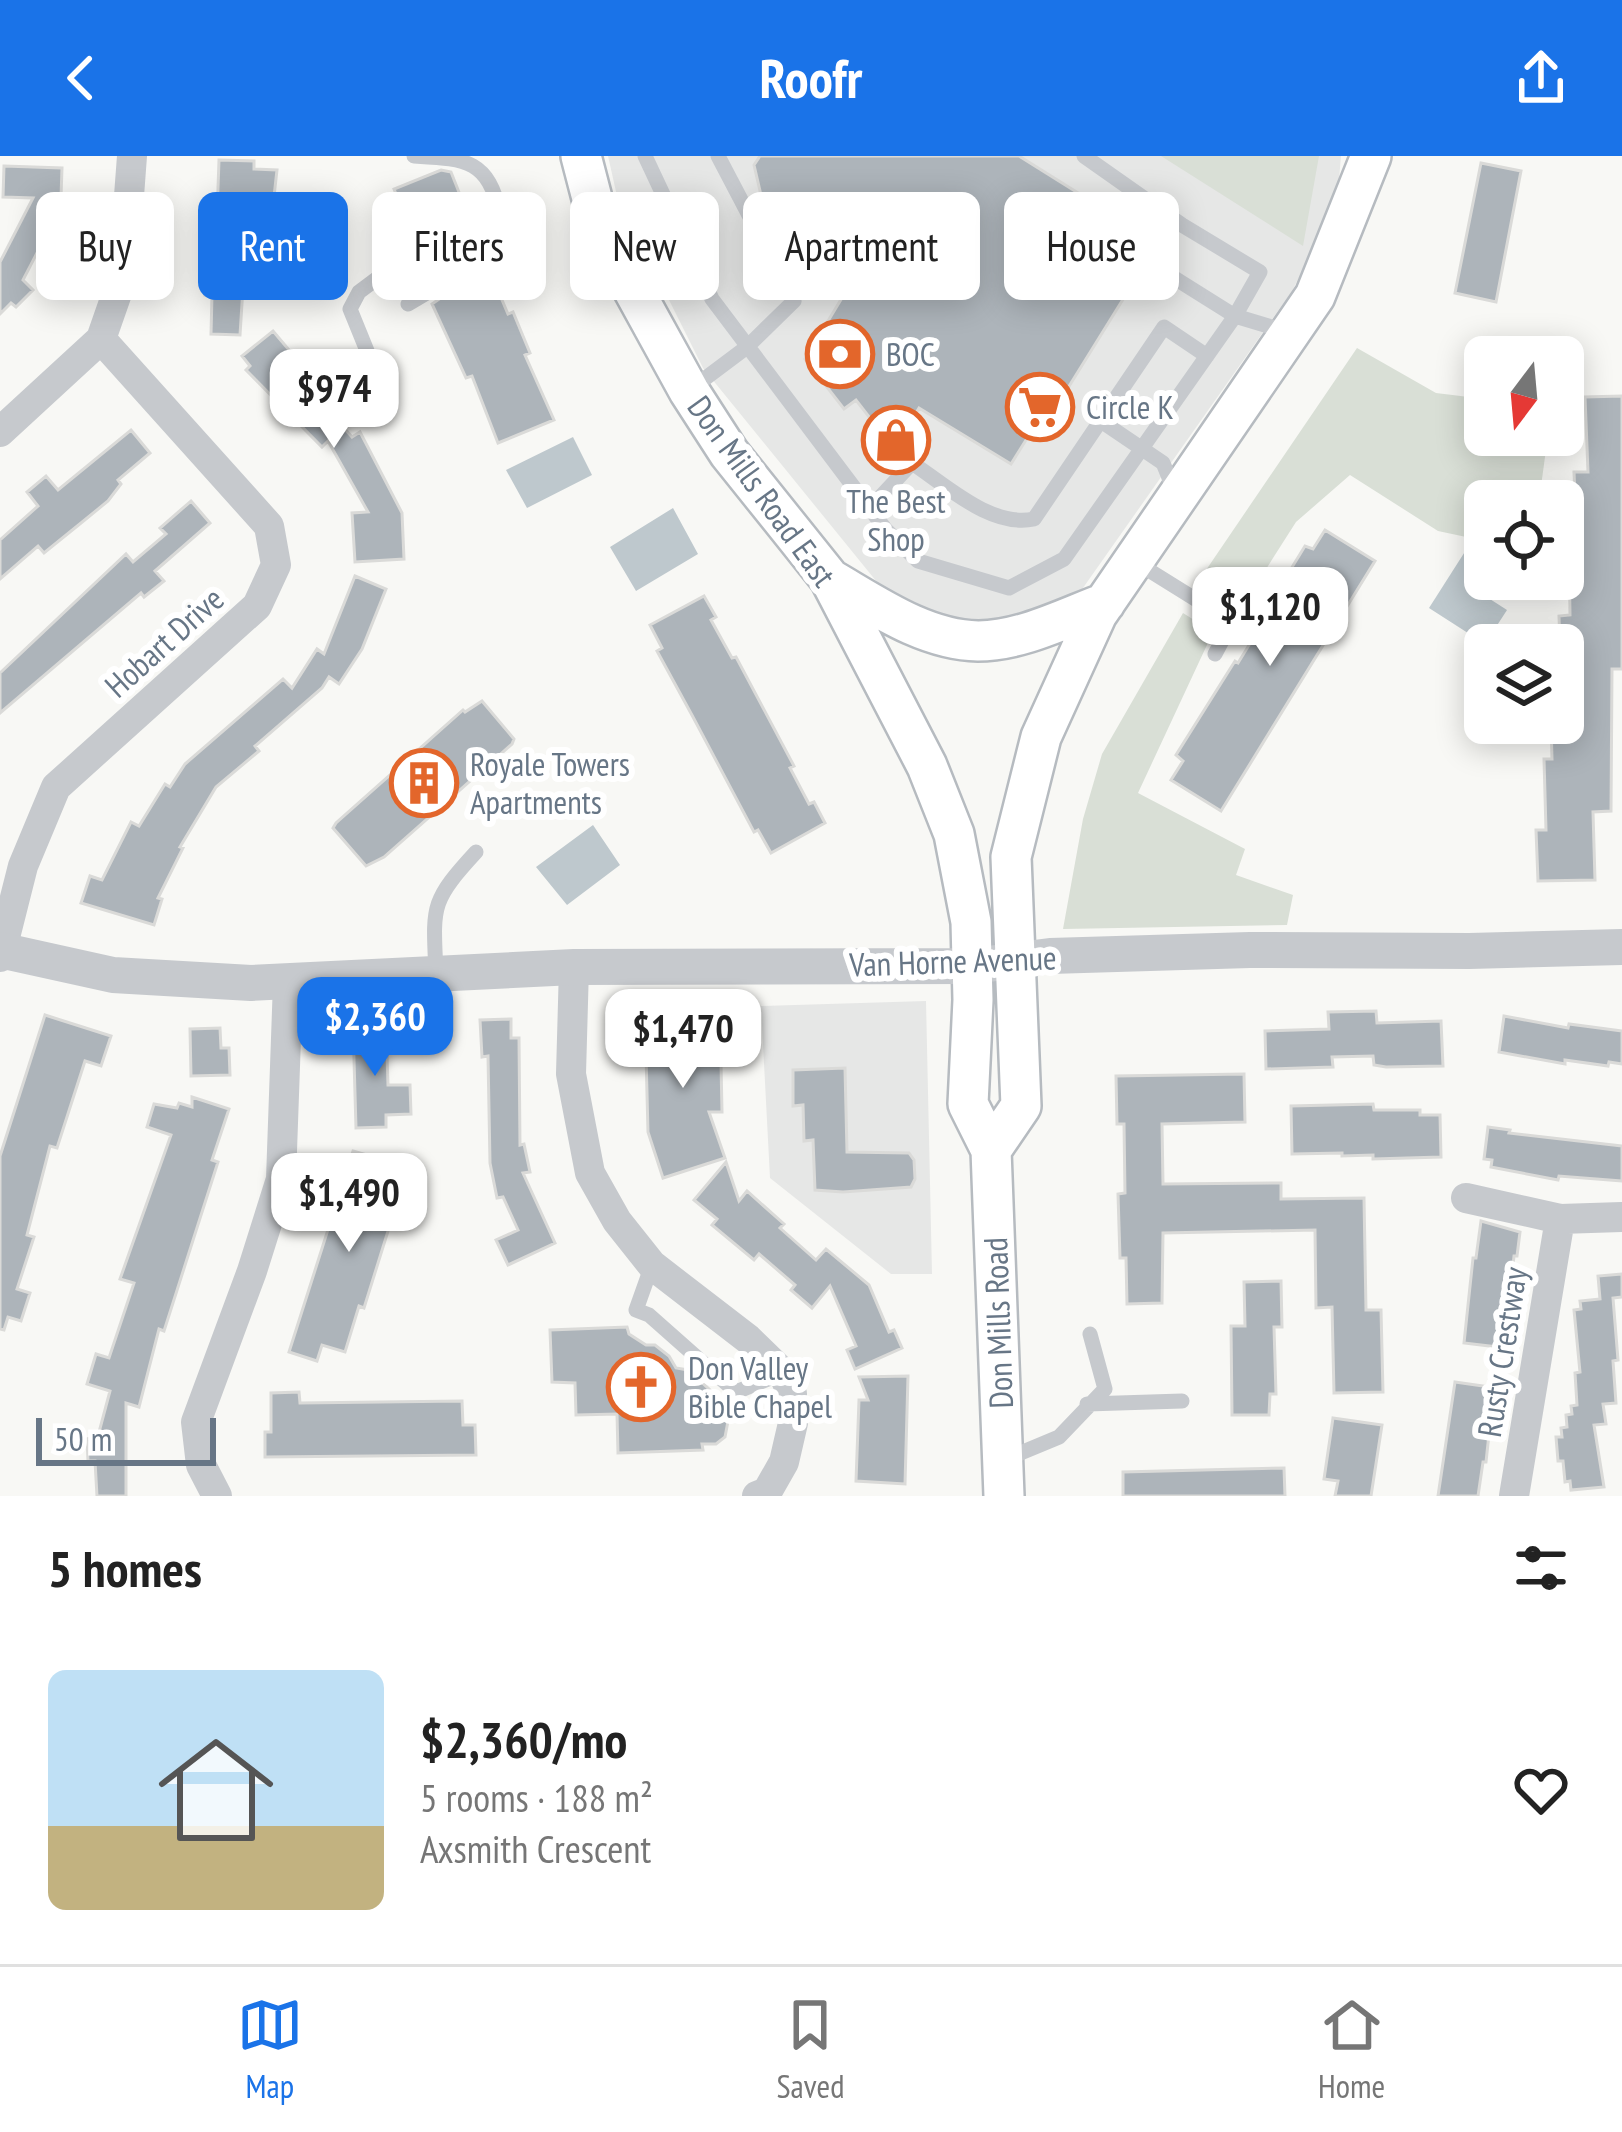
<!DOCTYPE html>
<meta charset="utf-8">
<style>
:root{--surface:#fff;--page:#f6f6f6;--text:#222;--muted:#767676;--line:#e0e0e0;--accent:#1a73e8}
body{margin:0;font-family:"PT Sans Narrow",sans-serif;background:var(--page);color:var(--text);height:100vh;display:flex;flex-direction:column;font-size:45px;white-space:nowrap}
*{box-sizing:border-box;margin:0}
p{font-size:39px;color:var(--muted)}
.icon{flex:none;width:66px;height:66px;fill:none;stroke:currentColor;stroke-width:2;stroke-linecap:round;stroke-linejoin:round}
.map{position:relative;height:1340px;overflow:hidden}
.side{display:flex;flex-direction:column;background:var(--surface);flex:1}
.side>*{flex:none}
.guide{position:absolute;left:36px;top:36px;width:1551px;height:108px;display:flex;gap:24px}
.needle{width:78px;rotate:196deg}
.controls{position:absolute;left:1464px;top:180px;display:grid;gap:24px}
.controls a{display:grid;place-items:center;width:120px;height:120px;border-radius:18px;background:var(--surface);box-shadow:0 6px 30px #0003;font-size:60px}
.scale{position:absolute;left:36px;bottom:30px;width:180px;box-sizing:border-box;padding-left:12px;border:6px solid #677686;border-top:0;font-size:33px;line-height:42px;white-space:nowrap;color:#677686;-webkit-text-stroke:9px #fff;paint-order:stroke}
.price{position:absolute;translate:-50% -102px;padding:0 27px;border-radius:24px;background:#fff;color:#222;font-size:39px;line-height:78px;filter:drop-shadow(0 3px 6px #0008)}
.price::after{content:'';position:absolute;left:50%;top:72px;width:36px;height:27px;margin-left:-18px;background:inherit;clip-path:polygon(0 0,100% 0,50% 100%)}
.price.current{background:var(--accent);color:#fff}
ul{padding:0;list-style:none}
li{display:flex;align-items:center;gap:36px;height:300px;padding:0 48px}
li span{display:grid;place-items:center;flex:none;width:336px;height:240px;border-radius:18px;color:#555}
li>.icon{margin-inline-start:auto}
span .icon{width:144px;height:144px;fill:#fffc;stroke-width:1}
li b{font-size:51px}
h2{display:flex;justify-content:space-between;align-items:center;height:144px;padding:0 48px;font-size:51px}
.tag{padding:0 42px;border-radius:18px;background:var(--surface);box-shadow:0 6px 30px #0003;font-size:42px;line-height:108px}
.tag.current{background:var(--accent);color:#fff}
header{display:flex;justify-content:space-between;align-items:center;height:156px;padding:0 48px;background:var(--accent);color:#fff;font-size:54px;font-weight:700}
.dock{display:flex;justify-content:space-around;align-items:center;height:168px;border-top:3px solid var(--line);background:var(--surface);font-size:33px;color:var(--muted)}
.dock a{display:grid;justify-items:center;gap:6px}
.dock .current{color:var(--accent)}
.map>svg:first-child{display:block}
</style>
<header><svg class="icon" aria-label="back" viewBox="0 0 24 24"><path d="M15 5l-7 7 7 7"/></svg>Roofr<svg class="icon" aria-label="share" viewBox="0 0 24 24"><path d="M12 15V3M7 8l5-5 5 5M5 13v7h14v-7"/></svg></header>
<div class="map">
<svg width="1622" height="1340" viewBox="0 0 1622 1340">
<rect width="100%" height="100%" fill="#f8f8f5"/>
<path fill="#e6e7e6" d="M608 0H1341L1337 48 1292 135 1071 449 1013 472 924 461 881 431 703 212 617 40Z
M926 845 932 1118H891L770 1022 761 850Z"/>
<path fill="#d9dfd6" d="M1161 0H1319L1303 90Z
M1357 192 1436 237 1485 243V279H1548L1539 345H1485V385L1438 375 1350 319 1296 366 1245 446 1202 420Z
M1183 457 1213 476 1138 637 1245 693 1236 719 1293 739 1287 769 1063 773 1083 663 1102 598Z"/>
<path fill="#bec8cd" d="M573 281 592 319 527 352 506 314Z
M673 352 698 398 636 435 610 391Z
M1466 394 1485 406 1486 423 1479 436 1507 454 1485 488 1429 452Z
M593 669 620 709 567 749 536 711Z"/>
<path fill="#adb4ba" stroke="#dadad8" stroke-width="3" d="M760 0H1019L1158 87 1063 240 1056 236 1011 308 919 252 894 293 856 244 844 253 805 203 874 89 838 97 764 52 754 9Z
M219 4 254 5V13L277 14 269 85 246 84 240 179 211 178 212 139H205L206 116H215Z
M1481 7 1521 15 1496 146 1455 137Z
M4 10 62 12 60 70 44 99 38 95 23 124 33 134 16 151 11 147 0 158V106L33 42 3 41Z
M441 14 451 16 475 77 480 75 486 90 481 108 486 115H497L491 118 508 158 513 156 530 197 525 199 554 264 498 287 472 220 466 222 432 148 445 139 446 127 436 120 425 124 416 101 421 99 394 33Z
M273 175 295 201 287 208 352 281 360 276 402 357 404 403 355 406 352 357 368 356 328 285 322 291 246 214 250 210 242 200Z
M1622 240V513H1612L1611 655 1593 656 1595 724 1538 725 1536 674H1546L1544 603H1552L1551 567H1563V489H1560L1559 460 1570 459 1569 388H1577L1574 316H1588L1585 241Z
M131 274 150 297 118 324 121 328 108 345 81 367 44 397 38 390 0 423V384L38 350 27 336 46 320 58 334Z
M191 345 210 367 155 415 164 425 144 441 141 437 0 557V517L126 398 133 406 166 378 160 372Z
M1325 374 1375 405 1221 655 1171 624 1183 605 1176 599 1235 505 1238 507 1262 468 1259 465 1305 390 1313 393Z
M355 420 386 433 362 493 339 528 329 521 322 532 255 590 259 595 216 631 180 691 183 692 158 742 162 743 154 769 81 747 90 720 102 724 131 666 139 670 165 628 170 631 185 608 283 523 292 532 317 493 324 498Z
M704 440 716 461 711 464 732 502 736 501 794 610 790 612 809 648 814 646 825 667 771 697 758 674 754 676 693 561 657 495 662 492 650 469Z
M482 545 514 583 512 588 384 701 366 710 333 672 336 667 463 554 465 556Z
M1376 855 1377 867 1441 865 1443 910 1386 911 1374 909 1373 900 1332 901 1333 911 1266 913 1265 875 1329 873 1328 856Z
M45 859 111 880 101 910 85 905 57 992 50 990 27 1079 34 1081 17 1133 30 1137 21 1165 8 1161 4 1174 0 1173V1000Z
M672 859V862L720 860 722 956H709L725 1002 663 1022 648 976 645 860Z
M1504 860 1568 872 1569 868 1622 875V908L1609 906 1608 910 1565 904V908L1499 896Z
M511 863V882H519L520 989 524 988 530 1016 523 1017 555 1087 508 1109 496 1084 518 1074 503 1041 497 1042 490 1007 488 900 482 901 480 864Z
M386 868 388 929H410L411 958 386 959V971L356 972 353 869Z
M220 872 221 892H229L230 919 191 920 190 873Z
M845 912 847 996 909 997 914 1004 915 1023 911 1031 843 1036 815 1034 813 984 804 985 803 949 793 950V914Z
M1244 918 1245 966 1162 968 1163 1028 1281 1027V1043L1364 1042 1366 1154H1381L1383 1236 1334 1237 1332 1151 1316 1152 1315 1074 1163 1077 1162 1147 1127 1148 1126 1102H1120L1118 1038 1125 1037 1124 968H1117L1116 920Z
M192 941 229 953 212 1004 218 1006 164 1175 159 1173 139 1251 126 1247V1340H97L95 1305H88L87 1283 98 1280 110 1235 87 1228 96 1198 109 1202 134 1127 120 1123 171 979 147 971 154 948 177 952 179 947 192 951Z
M1373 948 1374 954H1420V959H1440L1441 1001 1373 1003V999L1342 1000V997L1292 998 1291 950Z
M1488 971 1510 974 1509 977 1622 990V1025L1559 1020 1558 1024 1491 1011 1492 1004 1484 1003Z
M353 995 408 1011 364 1152 359 1150 345 1196 322 1189 317 1205 289 1196Z
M726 1006 739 1045 747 1035 784 1068 780 1072 816 1104 826 1093 869 1129 889 1176 894 1174 902 1192 855 1213 847 1194 856 1190 830 1130 812 1152 791 1134 795 1129 759 1098 754 1104 712 1069 717 1063 694 1044Z
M1481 1065 1520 1076 1517 1100H1514L1505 1183 1499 1182 1498 1191 1464 1187 1473 1102H1476Z
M1622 1118V1141L1613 1142 1618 1204 1613 1205 1616 1247 1603 1248 1606 1268 1594 1269 1604 1331 1571 1334 1570 1325 1565 1326 1563 1305H1558L1556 1281H1562L1561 1272 1567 1271 1566 1259 1572 1258 1571 1250 1577 1249 1575 1217 1580 1216 1574 1154 1581 1153 1580 1145 1600 1143 1598 1120Z
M1281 1125 1282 1171H1274L1276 1238H1270L1269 1259H1232L1231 1170H1245L1244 1126Z
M627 1171 629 1178 646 1189H655L669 1200 676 1212 688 1214 721 1244 729 1260 725 1281 716 1288H702L703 1294 618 1297 617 1258 576 1259 575 1227 552 1226 550 1174Z
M908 1220 905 1328 856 1325 859 1244H868L859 1221Z
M1455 1226 1490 1231 1488 1240 1493 1241 1486 1306H1483L1478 1340H1438Z
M299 1236 300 1247 462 1245 463 1269H475L476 1299 265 1301V1276H271V1237Z
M1333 1262 1382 1269 1371 1340H1335L1338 1325 1324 1323Z
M1284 1312 1285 1340H1123V1316Z"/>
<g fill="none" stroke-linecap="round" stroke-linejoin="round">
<g stroke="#b6bbc0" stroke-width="44">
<path id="secondary" d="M581 0 600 73 689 235 729 297 830 423 927 610 954 678 971 766 973 844 968 948 991 994 1004 1340
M830 423C875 449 924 484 978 485 1021 485 1065 462 1105 447
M991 994 1021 950 1011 701 1041 581 1097 458 1315 140 1371 0"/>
</g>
<path stroke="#c6c9cd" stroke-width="15" d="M414 0C466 3 488 3 500 58 504 76 503 89 492 104
M645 0 712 143 886 374 918 405 1009 432 1064 403 1235 160 1260 116 1182 69 1084 0
M1168 118 1235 160 1288 176
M408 148 435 132
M374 212 350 153 359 136 379 121
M691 233 747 191 794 145 718 0
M1101 265 1163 307 1174 334
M870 352 912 307C947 330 991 372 1034 363L1164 171 1207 200
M1134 405 1232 466 1215 498
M436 817C433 750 430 746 476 696
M652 1109 636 1154 649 1159 736 1236 783 1217
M1087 1248 1182 1245
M1006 1303 1059 1281 1105 1233 1090 1178"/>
<path stroke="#c6c9cd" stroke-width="30" d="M0 276 101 183 123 120 132 0
M0 801 23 710 56 631 257 450 276 409 269 370 101 183
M574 811 571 918 590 1017 617 1065 652 1109 748 1183 783 1217 792 1238 793 1267 784 1306 767 1336 757 1340
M1466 1042 1560 1063
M217 1340 201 1309 196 1266 252 1115 281 1023 288 826
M1514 1340 1560 1063 1622 1061"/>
<path stroke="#c6c9cd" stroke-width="36" d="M0 794 113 819 251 827 574 811 973 810 1050 800 1250 794 1469 795 1622 791"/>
<use href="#secondary" stroke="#fff" stroke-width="39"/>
</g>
<defs>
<g id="bank-ring" transform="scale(3.45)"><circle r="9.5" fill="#fff" stroke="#e3662b" stroke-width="1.5"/><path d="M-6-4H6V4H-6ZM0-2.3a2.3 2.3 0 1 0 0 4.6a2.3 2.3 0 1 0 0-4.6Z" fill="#e3662b"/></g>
<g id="supermarket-ring" transform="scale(3.45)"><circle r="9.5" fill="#fff" stroke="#e3662b" stroke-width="1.5"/><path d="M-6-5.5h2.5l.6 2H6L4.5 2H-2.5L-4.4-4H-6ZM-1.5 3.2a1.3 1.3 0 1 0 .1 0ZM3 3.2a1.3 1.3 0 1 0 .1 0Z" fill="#e3662b"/></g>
<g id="shop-ring" transform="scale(3.45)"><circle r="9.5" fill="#fff" stroke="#e3662b" stroke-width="1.5"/><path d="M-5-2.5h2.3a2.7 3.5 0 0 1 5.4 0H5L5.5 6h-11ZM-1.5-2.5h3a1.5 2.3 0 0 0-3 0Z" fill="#e3662b"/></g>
<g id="building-ring" transform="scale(3.45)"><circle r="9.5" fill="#fff" stroke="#e3662b" stroke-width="1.5"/><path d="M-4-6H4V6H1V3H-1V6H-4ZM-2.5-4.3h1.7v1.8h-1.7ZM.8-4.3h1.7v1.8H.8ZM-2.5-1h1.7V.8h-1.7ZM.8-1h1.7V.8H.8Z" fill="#e3662b"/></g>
<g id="church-ring" transform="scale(3.45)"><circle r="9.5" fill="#fff" stroke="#e3662b" stroke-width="1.5"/><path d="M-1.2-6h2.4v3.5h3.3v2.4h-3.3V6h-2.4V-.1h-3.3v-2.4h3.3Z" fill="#e3662b"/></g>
</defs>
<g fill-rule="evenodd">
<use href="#bank-ring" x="840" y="198"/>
<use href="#supermarket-ring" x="1040" y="251"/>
<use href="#shop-ring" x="896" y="284"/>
<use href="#building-ring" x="424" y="627"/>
<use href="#church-ring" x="641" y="1231"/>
</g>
<g text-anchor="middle" stroke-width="12" stroke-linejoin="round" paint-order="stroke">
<g font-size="33" fill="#677686" stroke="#fff" text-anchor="start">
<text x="886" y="210">BOC</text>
<text x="1086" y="263">Circle K</text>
<text x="896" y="357" text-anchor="middle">The Best<tspan x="896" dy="38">Shop</tspan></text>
<text x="470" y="620">Royale Towers<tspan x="470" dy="38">Apartments</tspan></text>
<text x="688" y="1224">Don Valley<tspan x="688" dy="38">Bible Chapel</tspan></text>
</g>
<g font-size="33" fill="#677686" stroke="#fff">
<text transform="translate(762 335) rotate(54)" y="12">Don Mills Road East</text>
<text transform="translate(164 486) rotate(-42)" y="12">Hobart Drive</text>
<text transform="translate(953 805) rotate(-2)" y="12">Van Horne Avenue</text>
<text transform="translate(998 1167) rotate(-92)" y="12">Don Mills Road</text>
<text transform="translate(1502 1196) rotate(-81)" y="12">Rusty Crestway</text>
</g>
</g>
</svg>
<div class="controls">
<a><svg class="needle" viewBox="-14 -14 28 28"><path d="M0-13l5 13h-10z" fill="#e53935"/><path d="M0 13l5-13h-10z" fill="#767676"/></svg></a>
<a><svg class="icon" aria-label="locate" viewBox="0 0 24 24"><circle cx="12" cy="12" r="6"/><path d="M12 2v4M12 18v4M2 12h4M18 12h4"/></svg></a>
<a><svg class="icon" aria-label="layers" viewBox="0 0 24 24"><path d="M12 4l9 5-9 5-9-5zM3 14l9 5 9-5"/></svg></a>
</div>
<div class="scale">50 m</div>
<b class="price" style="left:334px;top:295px">$974</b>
<b class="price" style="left:1270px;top:513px">$1,120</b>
<b class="price current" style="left:375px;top:923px">$2,360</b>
<b class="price" style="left:683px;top:935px">$1,470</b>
<b class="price" style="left:349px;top:1099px">$1,490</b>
<div class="guide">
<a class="tag">Buy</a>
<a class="tag current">Rent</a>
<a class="tag">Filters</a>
<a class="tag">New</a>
<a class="tag">Apartment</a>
<a class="tag">House</a>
</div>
</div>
<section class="side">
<h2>5 homes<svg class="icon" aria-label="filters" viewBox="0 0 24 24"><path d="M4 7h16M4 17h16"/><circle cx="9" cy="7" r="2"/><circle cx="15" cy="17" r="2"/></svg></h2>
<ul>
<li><span style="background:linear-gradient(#bfe0f5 65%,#c2b280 0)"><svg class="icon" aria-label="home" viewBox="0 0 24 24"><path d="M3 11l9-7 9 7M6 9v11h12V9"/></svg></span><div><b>$2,360/mo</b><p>5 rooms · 188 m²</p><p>Axsmith Crescent</p></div><svg class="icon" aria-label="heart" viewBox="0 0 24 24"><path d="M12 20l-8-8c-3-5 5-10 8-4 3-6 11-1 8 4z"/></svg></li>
</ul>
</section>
<nav class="dock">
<a class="current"><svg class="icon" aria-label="map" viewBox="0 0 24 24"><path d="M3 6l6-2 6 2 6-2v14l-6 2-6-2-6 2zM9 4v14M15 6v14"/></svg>Map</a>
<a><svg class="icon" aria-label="saved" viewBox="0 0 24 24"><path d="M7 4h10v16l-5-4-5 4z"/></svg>Saved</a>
<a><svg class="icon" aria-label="home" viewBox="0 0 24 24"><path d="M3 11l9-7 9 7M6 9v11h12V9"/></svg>Home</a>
</nav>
